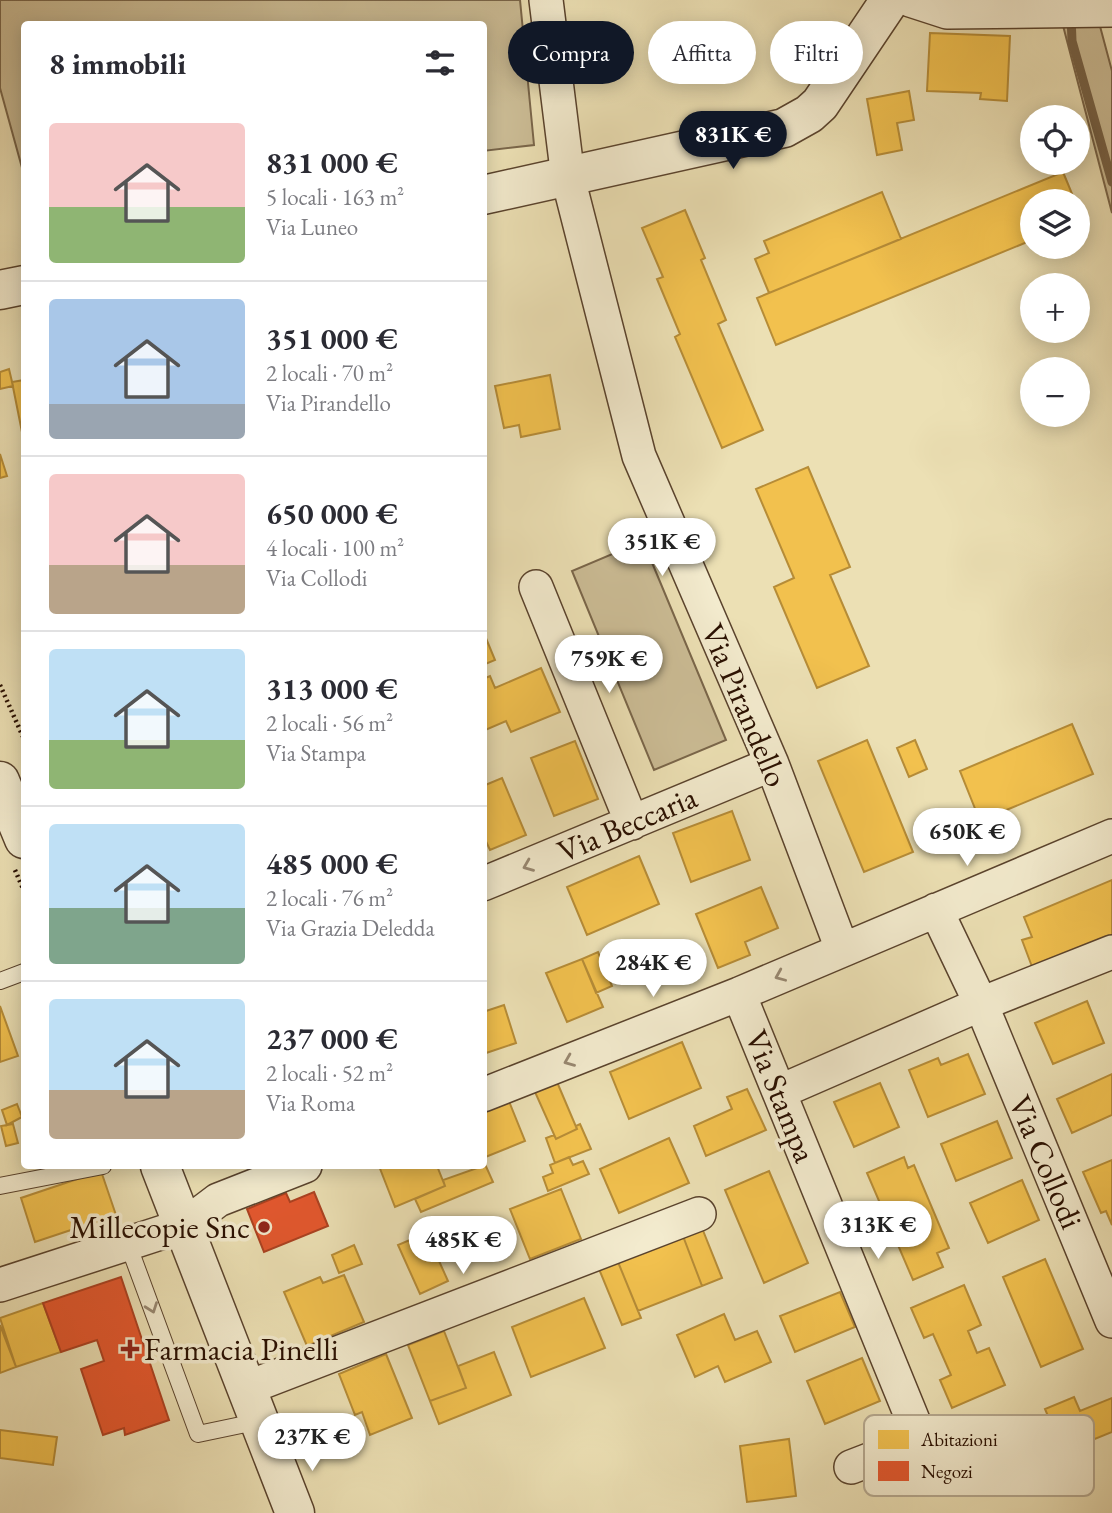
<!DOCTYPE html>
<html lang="it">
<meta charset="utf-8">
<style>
:root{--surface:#fff;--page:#f7f7f7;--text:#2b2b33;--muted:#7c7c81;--line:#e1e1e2;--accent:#111827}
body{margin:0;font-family:"EB Garamond",serif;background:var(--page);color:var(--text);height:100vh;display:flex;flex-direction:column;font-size:26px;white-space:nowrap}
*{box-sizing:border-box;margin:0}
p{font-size:23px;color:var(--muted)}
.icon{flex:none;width:38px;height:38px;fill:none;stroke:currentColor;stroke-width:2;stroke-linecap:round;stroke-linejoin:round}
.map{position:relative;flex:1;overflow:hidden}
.drawer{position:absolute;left:21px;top:21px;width:466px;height:1148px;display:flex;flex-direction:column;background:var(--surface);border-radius:7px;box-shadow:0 4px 18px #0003}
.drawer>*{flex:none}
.banner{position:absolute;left:508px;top:21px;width:499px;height:63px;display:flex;gap:14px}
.tools{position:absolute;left:1020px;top:105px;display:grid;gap:14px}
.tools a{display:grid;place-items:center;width:70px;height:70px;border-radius:50%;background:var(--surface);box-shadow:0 4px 18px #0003;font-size:35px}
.price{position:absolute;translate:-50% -60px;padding:0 16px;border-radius:24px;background:#fff;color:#222;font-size:23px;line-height:46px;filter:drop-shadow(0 2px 4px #0008)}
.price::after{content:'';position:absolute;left:50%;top:42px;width:21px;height:16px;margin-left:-10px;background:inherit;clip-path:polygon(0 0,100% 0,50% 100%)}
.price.current{background:var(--accent);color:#fff}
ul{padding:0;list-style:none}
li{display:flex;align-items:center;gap:21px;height:175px;padding:0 28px}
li+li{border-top:2px solid var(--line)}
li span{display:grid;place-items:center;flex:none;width:196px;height:140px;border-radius:7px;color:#555}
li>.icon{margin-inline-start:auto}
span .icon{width:84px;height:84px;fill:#fffc;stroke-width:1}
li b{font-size:30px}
h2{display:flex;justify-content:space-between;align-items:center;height:84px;padding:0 28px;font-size:30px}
.pill{padding:0 24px;border-radius:32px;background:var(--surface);box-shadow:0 4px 18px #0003;font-size:24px;line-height:63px}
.pill.current{background:var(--accent);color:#fff}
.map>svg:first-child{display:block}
</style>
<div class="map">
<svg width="1112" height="1513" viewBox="0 0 1112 1513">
<rect width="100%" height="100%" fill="#ece0b4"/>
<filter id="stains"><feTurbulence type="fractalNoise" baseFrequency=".00286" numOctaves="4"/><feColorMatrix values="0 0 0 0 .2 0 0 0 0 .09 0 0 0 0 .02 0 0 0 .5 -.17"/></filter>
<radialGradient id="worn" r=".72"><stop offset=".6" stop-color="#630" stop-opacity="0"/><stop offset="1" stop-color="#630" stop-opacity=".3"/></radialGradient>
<path fill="#cbbc95" stroke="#7a664a" stroke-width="2" d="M0 0H520L534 145 483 151V24H24V175L0 88Z
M1097 15 1112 71V213L1061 18Z
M643 541 726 740 654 770 572 571Z"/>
<path fill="#f2c14e" stroke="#b68c37" stroke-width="2" d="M930 33 1010 36 1007 101 980 99 981 93 927 91Z
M909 91 914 120 897 123 902 150 877 155 867 99Z
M1063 172 1075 201H1032V240L776 345 757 298Z
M882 192 901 239 769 293 755 259 769 253 764 241Z
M685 210 705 258 701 260 726 320 718 324 763 430 722 448 675 337 680 334 657 279 663 277 642 228Z
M1053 247H1073V248L1056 255Z
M9 369 13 386 0 389V372Z
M550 375 560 429 521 437 519 425 504 428 495 386Z
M24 380V442L12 382Z
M0 454 7 476 0 478Z
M808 467 850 567 830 575 869 666 817 688 774 587 794 578 756 489Z
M483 631 495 660 483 665Z
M541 668 560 712 511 732 506 721 483 731V679L490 676 495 688Z
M1072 724 1093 774 980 821 960 771Z
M867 740 913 852 864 872 818 761Z
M915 740 927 769 909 777 897 748Z
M575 741 598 799 554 816 531 758Z
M502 778 526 835 490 850 483 835V786Z
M732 811 750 860 691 882 673 833Z
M639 856 659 904 587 935 567 887Z
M1112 880V939L1034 972 1022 940 1032 937 1024 917Z
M761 887 778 928 745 942 750 955 718 968 696 914Z
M598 952 612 986 596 993 582 959Z
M582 959 603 1007 567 1022 546 973Z
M1087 1001 1104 1043 1053 1064 1035 1023Z
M504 1005 516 1043 483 1054V1012Z
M0 1006 18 1056 0 1062Z
M682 1042 701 1088 629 1119 610 1072Z
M968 1054 985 1094 928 1117 909 1070 938 1058 941 1065Z
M1112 1074V1115L1072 1133 1057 1099Z
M557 1082 577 1129 556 1139 535 1092Z
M880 1083 899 1127 854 1147 834 1102Z
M747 1089 766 1130 706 1156 694 1126 732 1109 727 1097Z
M506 1094 525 1141 483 1158V1103Z
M17 1104 22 1117 7 1125 2 1110Z
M997 1121 1012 1158 956 1181 941 1144Z
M13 1124 18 1143 6 1146 1 1126Z
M580 1124 591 1149 555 1163 546 1138 554 1135 556 1139 577 1129 576 1126Z
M669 1138 689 1183 619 1213 600 1169Z
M569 1157 573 1165 583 1161 589 1174 548 1191 543 1177 553 1173 550 1165Z
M904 1157 908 1168 914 1165 949 1248 937 1253 943 1267 913 1280 867 1173Z
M1112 1160V1225L1106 1211 1101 1213 1083 1172Z
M484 1162 493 1182 421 1212 415 1199 445 1186 443 1180 483 1166Z
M379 1166H437L445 1186 395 1207Z
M101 1171 116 1215 35 1242 21 1198Z
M769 1171 808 1263 764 1283 725 1190Z
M1022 1180 1039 1220 988 1243 970 1203Z
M561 1189 581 1239 530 1259 510 1209Z
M702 1228 722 1278 702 1286 683 1236Z
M433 1230 446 1258 439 1261 448 1281 420 1294 398 1245Z
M683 1236 702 1286 638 1311 618 1262Z
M354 1245 362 1264 339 1273 332 1255Z
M1045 1259 1083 1349 1041 1367 1003 1277Z
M618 1262 641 1318 622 1325 599 1269Z
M344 1275 364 1322 307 1346 284 1292 320 1277 323 1283Z
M964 1285 981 1325 968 1331 977 1353 989 1348 1005 1385 952 1408 940 1380 951 1375 933 1334 924 1338 911 1308Z
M840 1292 855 1327 795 1352 780 1316Z
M584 1298 605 1348 531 1377 512 1327Z
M43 1303 61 1352 16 1367 0 1318Z
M724 1314 735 1340 757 1331 771 1362 725 1382 718 1366 695 1377 677 1335Z
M0 1325 16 1367 0 1373Z
M444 1331 466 1388 430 1401 408 1345Z
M494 1352 511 1395 439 1424 430 1401 466 1388 458 1366Z
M386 1354 412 1418 370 1435 362 1412 355 1415 339 1374Z
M862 1358 880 1401 825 1424 807 1381Z
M1074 1397 1080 1411 1112 1398V1432L1063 1452 1045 1409Z
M0 1430 57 1437 53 1465 0 1458Z
M789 1439 796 1496 747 1502 740 1446Z"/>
<path fill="#e4572e" stroke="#ac4120" stroke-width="2" d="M314 1192 328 1226 264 1252 247 1209 286 1193 290 1202Z
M121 1277 169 1420 125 1435 124 1428 103 1435 81 1369 104 1361 97 1340 61 1352 43 1303Z"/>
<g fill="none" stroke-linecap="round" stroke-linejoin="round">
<path stroke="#766247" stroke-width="9" d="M1071 16 1072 41 1112 182"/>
<g stroke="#5a432d" stroke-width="18">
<path id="service" d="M0 981 24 972
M0 1186 103 1166
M128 1244 198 1434 260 1421"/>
</g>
<g stroke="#5a432d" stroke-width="36">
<path id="minor" d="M546 0 568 178 639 456 772 764 842 949
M910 0 947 12 1112 10
M536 587 632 823
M483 884 772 764
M936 910 981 1004 1112 952
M739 994 921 1440 851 1467
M779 1092 981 1004 1112 1321
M483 1095 739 994 1112 836
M0 1285 185 1225 218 1200 305 1166
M247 1388 699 1214"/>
</g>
<g stroke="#5a432d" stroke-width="41">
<path id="tertiary" d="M483 195 784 128 809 114 820 104 890 0
M0 290 24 285
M0 781 24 839
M160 1166 295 1513"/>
</g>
<path stroke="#290f00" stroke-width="4.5" stroke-dasharray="2 3.5" stroke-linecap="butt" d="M0 685 24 739
M15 870 24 891"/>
<use href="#service" stroke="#f3ebce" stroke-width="16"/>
<use href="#minor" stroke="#f3ebce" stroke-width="33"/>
<use href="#tertiary" stroke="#f3ebce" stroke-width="38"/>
</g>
<defs><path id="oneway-chevron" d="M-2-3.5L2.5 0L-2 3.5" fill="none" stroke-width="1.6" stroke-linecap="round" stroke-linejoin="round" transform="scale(1.75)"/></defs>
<g stroke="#988871">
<use href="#oneway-chevron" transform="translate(528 866) rotate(158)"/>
<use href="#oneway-chevron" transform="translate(780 976) rotate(157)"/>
<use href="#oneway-chevron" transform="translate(569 1061) rotate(158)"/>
<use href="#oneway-chevron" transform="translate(152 1308) rotate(70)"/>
</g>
<g fill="#8f2418" stroke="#f3ebce" stroke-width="2.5">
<circle cx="264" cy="1227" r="7"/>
<path d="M126.5 1338.5h7v7h7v7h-7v7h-7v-7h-7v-7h7z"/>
</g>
<g text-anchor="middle" stroke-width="7" stroke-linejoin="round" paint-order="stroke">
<g font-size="32" fill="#290f00" stroke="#f3ebce">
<text transform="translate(745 705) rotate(67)" y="11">Via Pirandello</text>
<text transform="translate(627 824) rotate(-23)" y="11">Via Beccaria</text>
<text transform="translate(781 1096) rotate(68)" y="11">Via Stampa</text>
<text transform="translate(1046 1162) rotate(67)" y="11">Via Collodi</text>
</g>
<g font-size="32" fill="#290f00" stroke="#f3ebce" text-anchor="end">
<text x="250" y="1238">Millecopie Snc</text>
<text x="144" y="1360" text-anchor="start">Farmacia Pinelli</text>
</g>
</g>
<rect x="864" y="1415" width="230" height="81" rx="10" fill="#f3ebce" stroke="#b6a990" stroke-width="2"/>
<rect x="878" y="1430" width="31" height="19" fill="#f2c14e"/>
<rect x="878" y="1461" width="31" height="20" fill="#e4572e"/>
<g font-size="19" fill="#290f00">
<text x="921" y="1446">Abitazioni</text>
<text x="921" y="1478">Negozi</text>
</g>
<rect width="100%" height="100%" filter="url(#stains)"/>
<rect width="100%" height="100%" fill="url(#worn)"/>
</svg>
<div class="tools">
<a><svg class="icon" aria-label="locate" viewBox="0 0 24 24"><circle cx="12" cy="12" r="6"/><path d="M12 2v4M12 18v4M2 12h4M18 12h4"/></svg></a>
<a><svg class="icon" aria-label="layers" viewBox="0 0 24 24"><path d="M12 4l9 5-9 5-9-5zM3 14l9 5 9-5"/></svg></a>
<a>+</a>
<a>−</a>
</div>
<b class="price current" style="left:733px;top:171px">831K €</b>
<b class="price" style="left:662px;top:578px">351K €</b>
<b class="price" style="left:609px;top:695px">759K €</b>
<b class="price" style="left:967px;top:868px">650K €</b>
<b class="price" style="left:653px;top:999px">284K €</b>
<b class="price" style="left:878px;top:1261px">313K €</b>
<b class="price" style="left:463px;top:1276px">485K €</b>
<b class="price" style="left:312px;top:1473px">237K €</b>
<div class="banner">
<a class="pill current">Compra</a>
<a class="pill">Affitta</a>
<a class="pill">Filtri</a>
</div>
<section class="drawer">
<h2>8 immobili<svg class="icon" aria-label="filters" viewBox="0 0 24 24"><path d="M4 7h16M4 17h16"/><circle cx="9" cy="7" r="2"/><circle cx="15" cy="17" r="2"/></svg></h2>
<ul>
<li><span style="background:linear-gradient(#f6c9c9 60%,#8fb573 0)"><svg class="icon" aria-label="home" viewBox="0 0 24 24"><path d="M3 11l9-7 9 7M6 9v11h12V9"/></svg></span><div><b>831 000 €</b><p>5 locali · 163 m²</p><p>Via Luneo</p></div></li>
<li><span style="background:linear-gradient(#a9c7e8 75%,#9aa5b1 0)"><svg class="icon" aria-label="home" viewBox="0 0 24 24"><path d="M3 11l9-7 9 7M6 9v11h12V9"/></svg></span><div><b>351 000 €</b><p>2 locali · 70 m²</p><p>Via Pirandello</p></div></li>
<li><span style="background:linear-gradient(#f6c9c9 65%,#b9a48a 0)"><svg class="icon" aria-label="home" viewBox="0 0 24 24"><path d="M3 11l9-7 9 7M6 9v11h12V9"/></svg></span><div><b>650 000 €</b><p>4 locali · 100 m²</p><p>Via Collodi</p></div></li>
<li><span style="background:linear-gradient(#bfe0f5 65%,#8fb573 0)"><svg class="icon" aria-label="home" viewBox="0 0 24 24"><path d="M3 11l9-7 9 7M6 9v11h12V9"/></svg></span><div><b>313 000 €</b><p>2 locali · 56 m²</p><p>Via Stampa</p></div></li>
<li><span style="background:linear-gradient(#bfe0f5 60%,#7fa58c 0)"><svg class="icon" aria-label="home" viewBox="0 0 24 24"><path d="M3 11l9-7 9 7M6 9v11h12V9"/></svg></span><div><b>485 000 €</b><p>2 locali · 76 m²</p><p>Via Grazia Deledda</p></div></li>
<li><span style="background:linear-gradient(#bfe0f5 65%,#b9a48a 0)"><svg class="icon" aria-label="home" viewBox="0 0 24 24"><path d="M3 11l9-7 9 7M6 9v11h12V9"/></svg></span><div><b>237 000 €</b><p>2 locali · 52 m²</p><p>Via Roma</p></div></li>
</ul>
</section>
</div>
